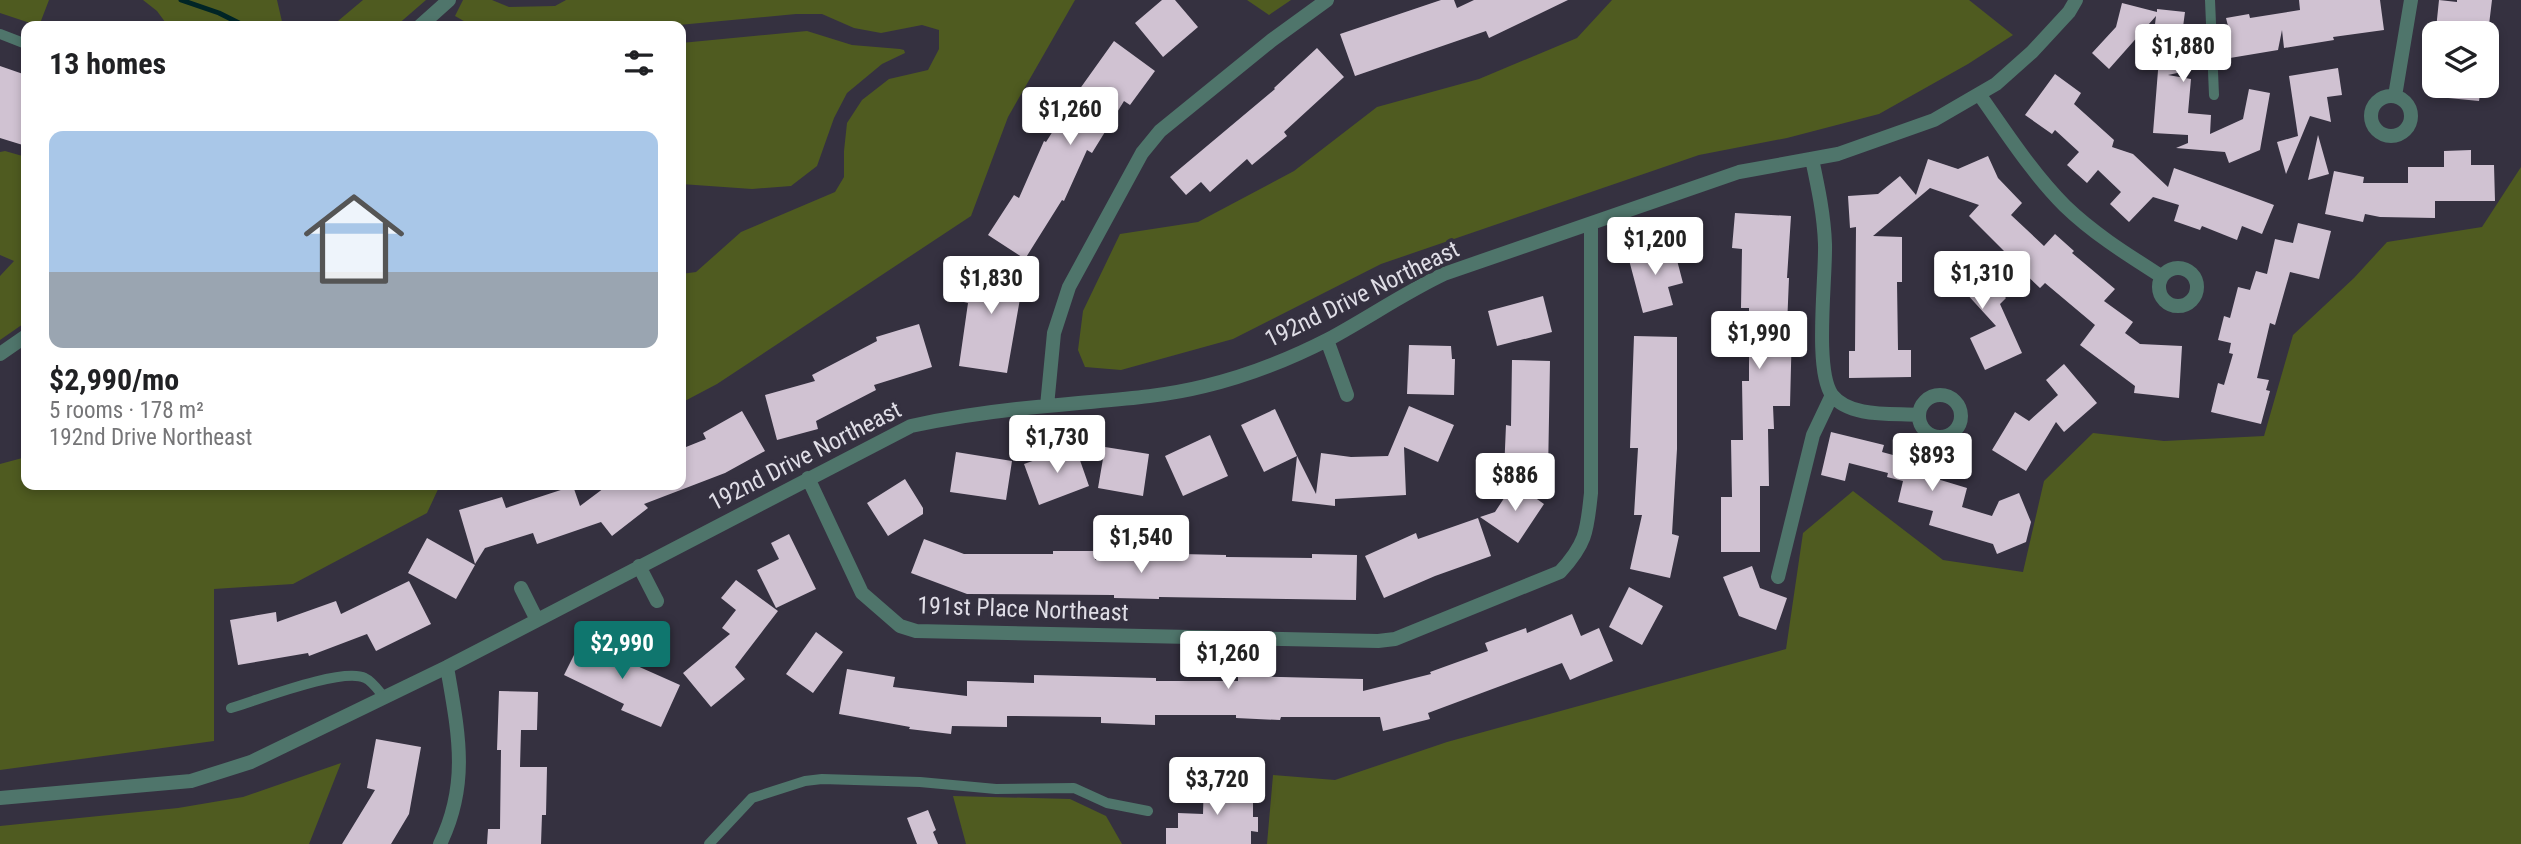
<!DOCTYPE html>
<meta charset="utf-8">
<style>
:root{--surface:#fff;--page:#f6f6f6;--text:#202124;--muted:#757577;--line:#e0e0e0;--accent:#0f766e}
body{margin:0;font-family:"Roboto Condensed",sans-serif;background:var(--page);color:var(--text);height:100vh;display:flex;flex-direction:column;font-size:26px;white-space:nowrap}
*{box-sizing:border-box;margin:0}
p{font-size:23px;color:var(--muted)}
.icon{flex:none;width:38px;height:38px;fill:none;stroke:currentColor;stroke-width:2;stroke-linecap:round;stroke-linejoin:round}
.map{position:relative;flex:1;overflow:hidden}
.panel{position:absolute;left:21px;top:21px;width:665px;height:469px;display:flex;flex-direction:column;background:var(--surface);border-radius:14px;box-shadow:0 4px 10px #0003}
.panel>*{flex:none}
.tools{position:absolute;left:2422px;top:21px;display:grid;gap:14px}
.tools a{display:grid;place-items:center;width:77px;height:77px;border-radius:14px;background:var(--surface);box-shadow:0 4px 10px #0003;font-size:35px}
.price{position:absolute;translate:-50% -60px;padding:0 16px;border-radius:7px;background:#fff;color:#222;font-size:23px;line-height:46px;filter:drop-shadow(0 2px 4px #0008)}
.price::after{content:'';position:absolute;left:50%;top:42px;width:21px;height:16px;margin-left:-10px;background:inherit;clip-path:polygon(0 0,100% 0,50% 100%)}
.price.selected{background:var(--accent);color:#fff}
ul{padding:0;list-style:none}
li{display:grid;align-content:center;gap:14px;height:371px;padding:0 28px}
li+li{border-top:2px solid var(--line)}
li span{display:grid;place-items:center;height:217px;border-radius:14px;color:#555}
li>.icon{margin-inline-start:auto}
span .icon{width:126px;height:126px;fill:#fffc;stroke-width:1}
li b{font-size:30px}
h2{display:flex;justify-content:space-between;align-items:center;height:84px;padding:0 28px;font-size:30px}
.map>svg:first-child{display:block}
</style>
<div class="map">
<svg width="2521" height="844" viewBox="0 0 2521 844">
<rect width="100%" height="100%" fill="#353140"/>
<path fill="#4f5b20" d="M0 0H49L39 26 0 13Z
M143 0H277L283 26H168L157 11Z
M363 0H426L396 26H332Z
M463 0H492L509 7 555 6 566 0H1075L1008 117 971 216 717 384 681 403V274L696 272 741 232 835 192 844 177V151L847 123 862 100 889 79 928 70 939 49V30L922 25 881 33 854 28 822 14H796L668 26 469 24 455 16Z
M1247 0H1291L1269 15Z
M1612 0H1969L2013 35 1968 64 1879 114 1787 138 1699 155 1381 264 1233 339 1121 370 1085 367 1078 350 1083 311 1120 234 1198 222 1294 171 1377 107 1479 79 1577 38Z
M807 31 852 45 900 49 904 50 905 53 882 64 847 93 834 118 817 166 791 186 752 189 681 184V43Z
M5 151 26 157V322L0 340V276L14 261 0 255V152Z
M2521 167V844H1267L1273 775 1335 780 1447 742 1786 649 1803 533 1853 491 1943 560 2023 572 2044 481 2093 433 2164 441 2264 436 2293 335 2354 278 2387 242 2482 227Z
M26 457V485H440L427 513 293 584 214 589V741L0 770V464Z
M341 763 309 844H0V826L178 808 243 797Z
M953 796 1070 799 1106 816 1122 844H966Z"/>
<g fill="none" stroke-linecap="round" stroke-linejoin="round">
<path stroke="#002526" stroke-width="5" d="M181 0 219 13 245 26"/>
</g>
<path fill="#d0c2d2" d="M1162 0H1175L1198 27 1163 57 1135 23Z
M1441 0H1454L1457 8 1474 0H1568L1489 38 1486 31 1355 76 1340 34Z
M2299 0H2380L2384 30 2333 37 2334 40 2284 48 2282 30 2278 50 2230 58 2226 38H2231L2226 18 2249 14 2250 18 2300 10Z
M2439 0 2457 2V0H2492L2488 33 2436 29Z
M2122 3 2157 12V9L2185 12 2183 27 2193 28 2192 34 2200 35 2197 62H2192L2191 70 2168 75 2191 79 2188 113 2211 115 2210 134 2243 119 2249 89 2270 93 2260 150 2229 163 2225 152 2176 148 2188 143V135L2153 133 2159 58 2151 57 2156 16 2109 69 2092 53 2116 27Z
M1114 41 1155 71 1130 105 1124 101 1092 153 1087 150 1064 201 1062 200 1025 259 988 235 1014 195 1019 198 1044 141 1046 142 1079 90Z
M1317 48 1344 77 1284 132 1287 136 1252 165 1247 159 1210 192 1201 182 1186 195 1170 177 1275 89 1274 88Z
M0 66 26 75V146L0 138Z
M2338 68 2342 95 2327 97 2331 122 2310 116 2286 174 2277 142 2298 136 2289 76Z
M2055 74 2081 93 2074 104 2114 140 2112 147 2133 154 2168 187 2174 168 2274 205 2262 234 2242 226 2237 240 2202 226 2200 230 2174 221 2179 205 2153 197 2129 222 2110 204 2121 192 2098 170 2087 183 2067 165 2079 152 2055 130 2052 134 2025 115Z
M2429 86H2481L2479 101 2428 96Z
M2318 135 2329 174 2308 180Z
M2471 150V165H2494L2495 201H2435V218L2380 217 2365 214 2363 222 2325 214 2334 171 2364 177 2363 183H2408V167H2444V151Z
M1988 156 1998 178 2022 203 2011 215 2044 246 2055 234 2074 251 2072 253 2115 289 2104 301 2133 322 2125 333 2140 344 2182 346 2179 398 2134 393 2135 386 2080 345 2095 325 2045 283 2040 288 2007 257 2008 255 1969 216 1979 205 1930 188 1873 236 1902 237V282H1897L1898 350H1911V377L1849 378V351H1855L1856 227 1850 228 1848 196 1878 194 1900 176 1916 195 1928 159 1958 169Z
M1735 213 1791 216 1787 278H1789L1787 326H1792L1790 406H1773L1774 429H1768L1769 486H1760V552H1721V497H1732L1731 440H1743L1742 381H1749V308H1741L1742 249 1732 248Z
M2298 223 2331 231 2319 279 2290 272 2275 325 2270 323 2257 378 2269 380 2266 390 2270 391 2261 424 2211 412 2218 383 2224 385 2233 354 2229 353 2231 343 2218 340 2224 316 2230 318 2238 287 2250 290 2256 271 2267 274 2275 239 2293 243Z
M1673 245 1683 283 1668 287 1673 305 1643 313 1628 256Z
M974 258 1025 270 1007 373 959 366 968 303 964 302Z
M1937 264H1974L2006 298 2000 304 2022 353 1985 370 1970 338 1996 326 1965 292H1937Z
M1543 296 1552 332 1497 346 1488 311Z
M919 324 932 367 874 385 876 390 816 421 818 429 777 440 765 395 815 381 812 375 877 341 876 337Z
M1634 336 1677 337V449L1672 534 1679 536 1670 578 1630 569 1642 515H1634L1638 448H1630Z
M1409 345 1451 346 1452 359H1455L1454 395 1407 394Z
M1512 360 1550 361 1548 474 1504 472 1506 425 1511 426Z
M2064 364 2097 403 2064 432 2056 422 2026 471 1992 450 2015 412 2029 421 2058 395 2046 380Z
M1409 406 1454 425 1438 462 1404 447 1406 495 1335 499V506L1292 501 1297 456 1316 494 1321 453 1351 457 1388 456Z
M1275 409 1297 456 1264 472 1241 425Z
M742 411 765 451 725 473 644 504 648 508 612 536 601 522 537 544 533 533 485 548 475 564 459 510 502 497 506 508 573 486 580 506 608 485H681V449L706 439 703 433Z
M1831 432 1884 445 1882 452 1937 467 1934 478 1967 488 1962 507 1992 516 1999 501 2019 493 2031 522 2026 542 1997 554 1993 544 1929 525 1933 511 1898 502 1903 481 1887 477 1888 473 1849 463 1845 481 1821 475Z
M1210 435 1228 476 1183 496 1165 456Z
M1075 446 1089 486 1039 505 1024 464Z
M1105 447 1149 454 1143 496 1098 488Z
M956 452 1012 461 1006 500 950 492Z
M905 479 923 508V514L888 536 867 503Z
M1514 483 1544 504 1518 543 1480 517 1495 512Z
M1478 518 1491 556 1435 576 1384 598 1365 556 1416 533 1418 539Z
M789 534 816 589 776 608 757 570 779 559 771 543Z
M427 538 475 565 456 599 408 573Z
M924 539 964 554H1053V551H1095V560H1180L1181 554 1226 555V557L1312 558V554L1357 555 1356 600 1159 597V599L1114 598V595L967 594 911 573Z
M1752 566 1760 588 1787 598 1776 630 1739 616 1723 577Z
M736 580 778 611 735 667 745 679 711 707 683 673 730 634 722 628 736 610 721 598Z
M409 581 431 624 376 651 367 634 309 656 308 653 238 665 230 620 276 612 277 622 336 601 341 614Z
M1629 587 1663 606 1642 645 1609 627Z
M1572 614 1581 636 1599 628 1613 661 1570 680 1562 663 1428 713 1430 719 1383 731 1380 717H1281L1280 720 1236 718V715H1155V725L1101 723V717L1007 716V727L952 726 951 734 909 729 910 727 839 714 847 669 895 677 893 687 967 696V681L1034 683V675L1156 678V681H1238V676L1363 679V691L1431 674 1430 672 1488 651 1485 643 1526 628 1527 633Z
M816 632 843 652 813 693 786 674Z
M585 633 620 651 617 657 680 685 661 727 621 710 624 704 564 675Z
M499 691 538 692 537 730H521L520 767H547L546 815H542L541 844H487L488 829H500L501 750H497Z
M376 739 421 747 409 814 391 844H342L375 790 367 788Z
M1204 777H1228V783H1242V801H1253V817H1258V832L1251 831V844H1166V828H1178V813L1203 814Z
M928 810 936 830 933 832 938 844H917L907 818Z"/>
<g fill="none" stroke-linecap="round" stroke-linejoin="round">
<path stroke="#4f756b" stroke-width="10" d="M2210 0 2214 95
M0 34 26 44
M231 708C258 700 342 667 365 678 372 681 379 691 384 697
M709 844 752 798 805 781 822 779 920 782 996 789 1074 788 1107 803 1148 811"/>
<path stroke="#4f756b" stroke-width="14" d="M420 26 449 0
M1979 94C2006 132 2032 173 2065 206 2094 234 2128 255 2161 276
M2395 96 2411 0
M2371 116a20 20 0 1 1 40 0a20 20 0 1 1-40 0Z
M1812 159C1818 187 1824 215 1825 244 1826 278 1814 370 1832 395 1850 418 1893 413 1919 415
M2159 287a19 19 0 1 1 38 0a19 19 0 1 1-38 0Z
M1327 340 1347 395
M0 354 26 336
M1919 416a21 21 0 1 1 42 0a21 21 0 1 1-42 0Z
M1047 406 1054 333 1069 287 1142 153 1160 131 1272 40 1327 0
M808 478 862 593 900 626 916 631 1378 641 1395 639 1560 572C1587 543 1587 530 1591 493V224
M639 566 657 601
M1778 577 1813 435 1832 395
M521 588 537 620
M0 798 191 781 251 762 447 667 911 426C956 416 1002 410 1047 406 1101 400 1153 399 1205 386 1247 376 1290 359 1329 339 1368 318 1404 293 1444 274L1739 172 1838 154 1934 120 1996 84 2032 52 2069 12 2076 0
M440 844C470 783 458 731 447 667"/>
</g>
<g text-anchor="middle" stroke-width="7" stroke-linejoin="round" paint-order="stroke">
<g font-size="24" fill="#dfdde6" stroke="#353140">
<text transform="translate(1362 294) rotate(-26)" y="8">192nd Drive Northeast</text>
<text transform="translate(805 456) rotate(-27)" y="8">192nd Drive Northeast</text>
<text transform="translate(1023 609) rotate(2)" y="8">191st Place Northeast</text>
</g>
</g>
</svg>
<div class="tools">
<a><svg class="icon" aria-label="layers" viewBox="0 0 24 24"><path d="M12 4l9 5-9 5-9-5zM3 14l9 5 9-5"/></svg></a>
</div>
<b class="price" style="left:2183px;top:84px">$1,880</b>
<b class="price" style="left:1070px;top:147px">$1,260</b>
<b class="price" style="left:1655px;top:277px">$1,200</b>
<b class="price" style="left:1982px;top:311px">$1,310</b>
<b class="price" style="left:991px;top:316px">$1,830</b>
<b class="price" style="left:1759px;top:371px">$1,990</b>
<b class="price" style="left:1057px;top:475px">$1,730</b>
<b class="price" style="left:1932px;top:493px">$893</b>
<b class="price" style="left:1515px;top:513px">$886</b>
<b class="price" style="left:1141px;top:575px">$1,540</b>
<b class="price selected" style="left:622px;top:681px">$2,990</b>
<b class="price" style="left:1228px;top:691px">$1,260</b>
<b class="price" style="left:1217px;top:817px">$3,720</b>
<section class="panel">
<h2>13 homes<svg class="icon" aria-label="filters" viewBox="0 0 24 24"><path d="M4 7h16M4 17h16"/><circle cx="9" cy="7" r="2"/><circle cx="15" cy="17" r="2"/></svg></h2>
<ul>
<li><span style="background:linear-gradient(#a9c7e8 65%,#9aa5b1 0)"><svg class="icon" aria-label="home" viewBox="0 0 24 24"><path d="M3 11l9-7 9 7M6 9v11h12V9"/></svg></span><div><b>$2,990/mo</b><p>5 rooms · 178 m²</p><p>192nd Drive Northeast</p></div></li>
</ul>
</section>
</div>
